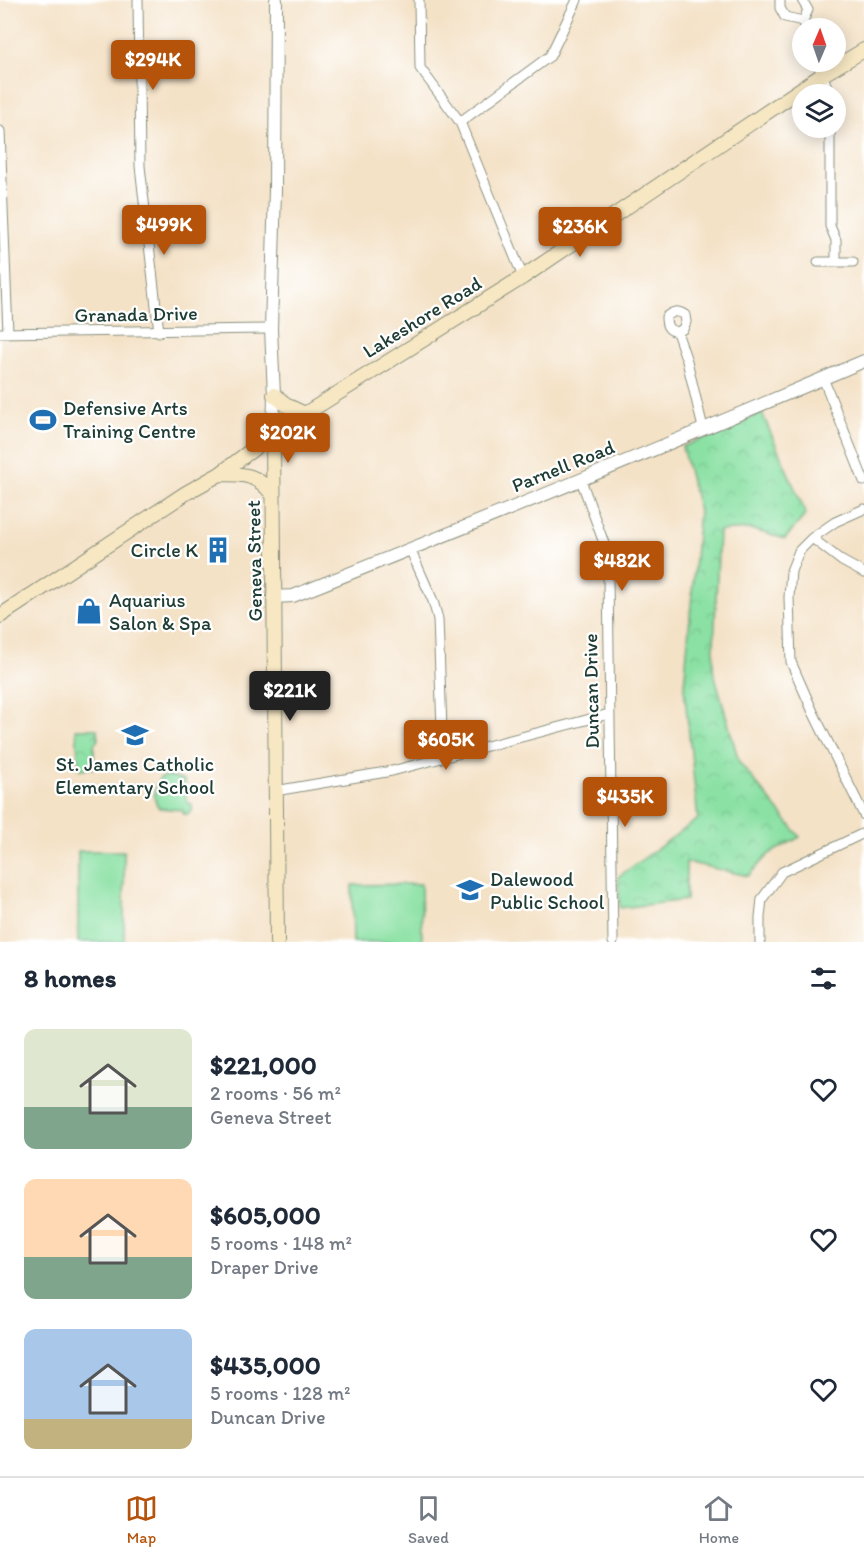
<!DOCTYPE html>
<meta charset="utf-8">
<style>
:root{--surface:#fff;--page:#f2f2f3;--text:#1f2937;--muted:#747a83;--line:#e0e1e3;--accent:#b45309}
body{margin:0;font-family:Itim,sans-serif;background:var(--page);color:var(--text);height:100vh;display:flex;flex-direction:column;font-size:22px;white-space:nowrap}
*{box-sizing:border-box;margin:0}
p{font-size:20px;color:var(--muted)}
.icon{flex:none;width:33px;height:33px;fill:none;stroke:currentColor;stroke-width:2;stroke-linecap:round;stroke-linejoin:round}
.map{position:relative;height:942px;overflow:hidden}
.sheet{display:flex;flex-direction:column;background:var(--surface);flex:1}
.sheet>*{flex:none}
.needle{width:39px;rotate:2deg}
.buttons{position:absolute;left:792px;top:18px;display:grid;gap:12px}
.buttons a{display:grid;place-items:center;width:54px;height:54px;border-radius:50%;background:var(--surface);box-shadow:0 3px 15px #0003;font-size:30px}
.price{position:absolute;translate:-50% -51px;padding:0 14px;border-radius:6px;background:var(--accent);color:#fff;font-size:20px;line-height:39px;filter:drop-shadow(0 2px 3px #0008)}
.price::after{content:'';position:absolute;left:50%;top:36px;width:18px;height:14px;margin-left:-9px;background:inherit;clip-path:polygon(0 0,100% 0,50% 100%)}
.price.current{background:#222;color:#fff}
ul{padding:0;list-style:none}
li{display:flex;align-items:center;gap:18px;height:150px;padding:0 24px}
li span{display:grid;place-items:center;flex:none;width:168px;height:120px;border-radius:12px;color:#555}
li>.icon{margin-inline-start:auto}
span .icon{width:72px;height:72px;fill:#fffc;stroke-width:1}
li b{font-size:26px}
h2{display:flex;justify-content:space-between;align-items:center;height:72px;padding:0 24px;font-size:26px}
.menu{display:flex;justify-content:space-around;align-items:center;height:84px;border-top:2px solid var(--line);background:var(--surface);font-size:16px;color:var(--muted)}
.menu a{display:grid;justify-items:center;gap:3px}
.menu .current{color:var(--accent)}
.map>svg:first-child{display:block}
</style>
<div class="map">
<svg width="864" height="942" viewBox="0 0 864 942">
<defs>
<pattern id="park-crowns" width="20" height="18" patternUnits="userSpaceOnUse" patternTransform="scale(1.5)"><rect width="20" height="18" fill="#8be1a4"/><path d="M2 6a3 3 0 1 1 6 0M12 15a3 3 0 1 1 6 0" fill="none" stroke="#78c28e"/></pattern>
</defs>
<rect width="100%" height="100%" fill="#fff"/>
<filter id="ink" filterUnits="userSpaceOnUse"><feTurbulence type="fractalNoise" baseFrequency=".0167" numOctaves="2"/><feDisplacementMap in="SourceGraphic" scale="12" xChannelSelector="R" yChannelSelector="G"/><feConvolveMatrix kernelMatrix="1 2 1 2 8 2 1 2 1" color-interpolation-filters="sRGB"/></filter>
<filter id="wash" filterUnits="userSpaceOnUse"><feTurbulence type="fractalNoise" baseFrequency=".008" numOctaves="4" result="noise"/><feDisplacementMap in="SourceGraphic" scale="24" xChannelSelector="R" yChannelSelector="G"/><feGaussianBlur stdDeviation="1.35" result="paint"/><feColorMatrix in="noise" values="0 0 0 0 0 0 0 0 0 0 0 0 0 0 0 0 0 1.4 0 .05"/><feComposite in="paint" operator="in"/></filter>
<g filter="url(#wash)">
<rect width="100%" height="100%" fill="#f4e2c7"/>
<path fill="#8be1a4" stroke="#558f6c" stroke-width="1.5" d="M168 776 184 780 186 799 189 804H192V810L188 814H183V810L159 808C152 798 153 789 160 778Z
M78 851H124V942H78Z
M421 884 422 942H353L352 885Z"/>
<path fill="url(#park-crowns)" stroke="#558f6c" stroke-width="1.5" d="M762 413 806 514 785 539 750 529 719 531 713 669 739 762 800 837 769 854 748 876 686 862V900L620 908 618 877 698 819 684 687 699 511 682 447Z
M76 729H97L98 739 94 745V768L79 769Z"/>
</g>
<g filter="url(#ink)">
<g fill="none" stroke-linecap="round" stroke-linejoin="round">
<g stroke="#8a907e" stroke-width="11">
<path id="minor" d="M138 0 140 166 159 332
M419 0 420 68 460 122 523 277
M780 0V8L785 17 803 21
M802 0 808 10 803 21 806 28
M817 62 830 94
M460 122 550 56 577 0
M0 131 8 333
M818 262H836V240L830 226V128
M836 262H853
M677 332 683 329 686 322 685 315C677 310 673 311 666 317 666 326 668 330 677 332L687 361 703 428
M0 333 271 329
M823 378 864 481
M581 480 605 546 608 576 613 942
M864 509 835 522 812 538 799 551 791 571 789 597 791 662 813 712 864 815
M812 538 842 561 864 573
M410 549 433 601 438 619 443 757
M275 791 392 771 609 714
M760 942V917L762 899 782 872 864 833"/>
</g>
<g stroke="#8a907e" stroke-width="14">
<path id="tertiary" d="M273 434 274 395 271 329 275 189 276 0
M273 597 293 596C484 520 675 442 864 361"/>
</g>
<g stroke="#8a907e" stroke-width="16">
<path id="secondary" d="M274 395 288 406 305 414
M273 434 277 942
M220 474C245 474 257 474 273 495
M0 616 186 493 220 474 273 434 523 277 822 75 864 50"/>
</g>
<use href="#minor" stroke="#fff" stroke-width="9"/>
<use href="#tertiary" stroke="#fff" stroke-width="12"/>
<use href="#secondary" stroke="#f7e8c3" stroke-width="14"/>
</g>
</g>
<defs>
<g id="stadium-bare" transform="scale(2.07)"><path d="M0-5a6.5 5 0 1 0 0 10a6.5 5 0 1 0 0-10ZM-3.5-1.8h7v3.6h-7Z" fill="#1f6fb2" stroke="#fff" stroke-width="2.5" paint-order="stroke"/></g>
<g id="building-bare" transform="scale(2.07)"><path d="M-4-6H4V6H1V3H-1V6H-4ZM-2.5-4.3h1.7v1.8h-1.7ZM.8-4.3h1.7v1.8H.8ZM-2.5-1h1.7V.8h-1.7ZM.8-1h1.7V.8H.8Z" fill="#1f6fb2" stroke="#fff" stroke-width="2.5" paint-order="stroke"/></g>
<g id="shop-bare" transform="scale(2.07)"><path d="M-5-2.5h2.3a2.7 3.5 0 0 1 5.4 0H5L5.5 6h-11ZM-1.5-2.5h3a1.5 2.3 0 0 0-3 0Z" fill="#1f6fb2" stroke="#fff" stroke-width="2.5" paint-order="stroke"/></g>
<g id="school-bare" transform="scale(2.07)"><path d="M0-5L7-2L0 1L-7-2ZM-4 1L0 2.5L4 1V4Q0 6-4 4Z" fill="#1f6fb2" stroke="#fff" stroke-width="2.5" paint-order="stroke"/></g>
</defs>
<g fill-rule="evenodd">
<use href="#stadium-bare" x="43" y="420"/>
<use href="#building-bare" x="218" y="550"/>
<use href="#shop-bare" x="89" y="611"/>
<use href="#school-bare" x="135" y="735"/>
<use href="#school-bare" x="470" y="890"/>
</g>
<g text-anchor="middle" stroke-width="4.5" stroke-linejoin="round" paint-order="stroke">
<g font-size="20" fill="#1f3d34" stroke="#fff">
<text transform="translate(136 314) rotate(-1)" y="7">Granada Drive</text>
<text transform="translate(422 317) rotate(-32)" y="7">Lakeshore Road</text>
<text transform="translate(563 466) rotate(-22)" y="7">Parnell Road</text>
<text transform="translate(254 561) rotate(-91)" y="7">Geneva Street</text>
<text transform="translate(591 691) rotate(-91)" y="7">Duncan Drive</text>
</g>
<g font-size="20" fill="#1f3d34" stroke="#fff" text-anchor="start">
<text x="63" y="415">Defensive Arts<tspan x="63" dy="23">Training Centre</tspan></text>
<text x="198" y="557" text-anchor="end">Circle K</text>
<text x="109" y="607">Aquarius<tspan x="109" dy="23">Salon &amp; Spa</tspan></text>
<text x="135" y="771" text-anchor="middle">St. James Catholic<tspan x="135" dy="23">Elementary School</tspan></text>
<text x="490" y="886">Dalewood<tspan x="490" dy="23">Public School</tspan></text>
</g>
</g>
</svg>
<div class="buttons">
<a><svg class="needle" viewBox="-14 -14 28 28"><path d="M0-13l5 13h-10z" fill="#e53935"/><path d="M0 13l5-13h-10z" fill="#747a83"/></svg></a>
<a><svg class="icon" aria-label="layers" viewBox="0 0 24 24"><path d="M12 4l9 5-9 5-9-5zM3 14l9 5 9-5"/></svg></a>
</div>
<b class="price" style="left:153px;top:91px">$294K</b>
<b class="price" style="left:164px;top:256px">$499K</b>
<b class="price" style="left:580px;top:258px">$236K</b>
<b class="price" style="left:288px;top:464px">$202K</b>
<b class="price" style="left:622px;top:592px">$482K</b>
<b class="price current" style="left:290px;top:722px">$221K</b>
<b class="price" style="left:446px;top:771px">$605K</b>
<b class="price" style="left:625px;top:828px">$435K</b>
</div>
<section class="sheet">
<h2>8 homes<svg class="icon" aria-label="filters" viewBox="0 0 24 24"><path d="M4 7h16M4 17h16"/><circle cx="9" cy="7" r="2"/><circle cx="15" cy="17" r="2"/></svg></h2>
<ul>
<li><span style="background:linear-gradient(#dfe7d0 65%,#7fa58c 0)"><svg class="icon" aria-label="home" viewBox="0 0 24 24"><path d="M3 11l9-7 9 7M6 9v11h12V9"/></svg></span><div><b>$221,000</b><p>2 rooms · 56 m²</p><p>Geneva Street</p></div><svg class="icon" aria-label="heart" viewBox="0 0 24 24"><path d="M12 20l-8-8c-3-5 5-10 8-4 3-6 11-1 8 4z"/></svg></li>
<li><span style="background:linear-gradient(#ffd9b3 65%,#7fa58c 0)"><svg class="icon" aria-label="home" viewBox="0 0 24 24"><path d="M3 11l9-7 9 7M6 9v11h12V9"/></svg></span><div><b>$605,000</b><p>5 rooms · 148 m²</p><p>Draper Drive</p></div><svg class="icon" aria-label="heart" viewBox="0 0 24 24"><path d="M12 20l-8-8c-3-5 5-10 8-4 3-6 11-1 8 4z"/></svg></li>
<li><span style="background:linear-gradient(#a9c7e8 75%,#c2b280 0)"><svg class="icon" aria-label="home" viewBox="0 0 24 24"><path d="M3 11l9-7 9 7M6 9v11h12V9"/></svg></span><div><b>$435,000</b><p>5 rooms · 128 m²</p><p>Duncan Drive</p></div><svg class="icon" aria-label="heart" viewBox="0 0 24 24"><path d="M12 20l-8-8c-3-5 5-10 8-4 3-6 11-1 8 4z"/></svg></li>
</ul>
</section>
<nav class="menu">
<a class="current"><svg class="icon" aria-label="map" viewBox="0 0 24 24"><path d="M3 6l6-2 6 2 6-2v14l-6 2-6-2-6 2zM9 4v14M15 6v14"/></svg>Map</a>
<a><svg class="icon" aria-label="saved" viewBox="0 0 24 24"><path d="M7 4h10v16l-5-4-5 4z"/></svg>Saved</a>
<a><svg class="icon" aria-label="home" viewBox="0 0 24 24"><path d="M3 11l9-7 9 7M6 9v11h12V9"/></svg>Home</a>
</nav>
